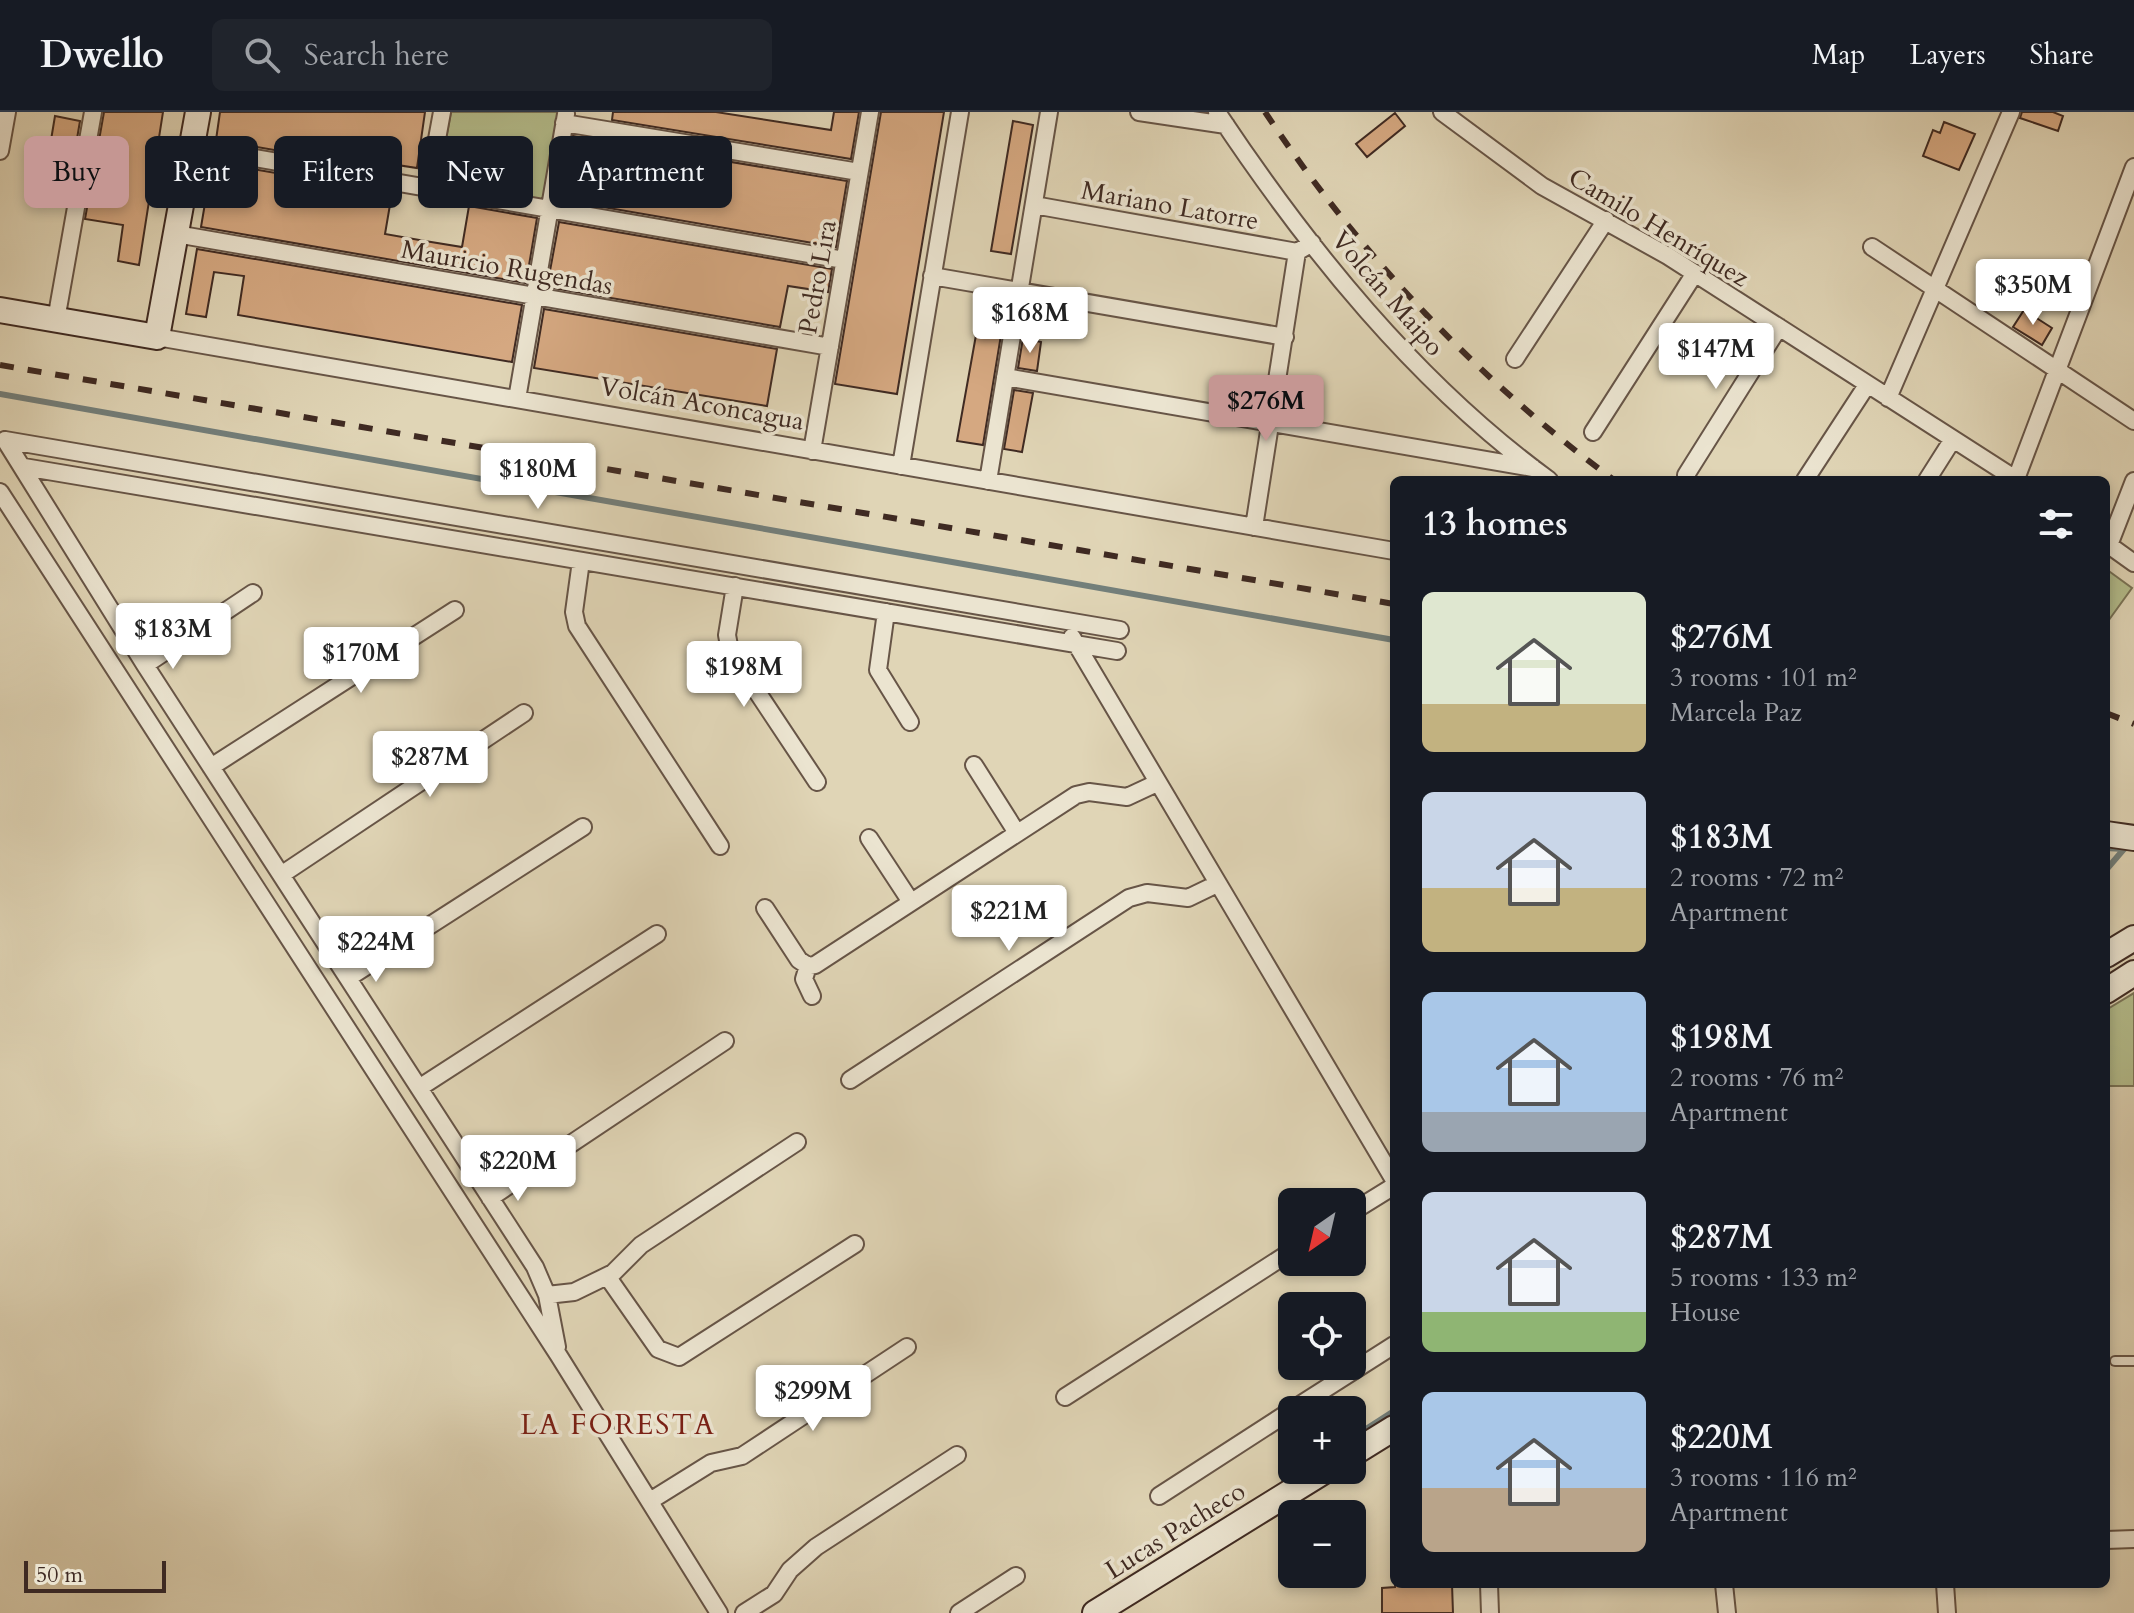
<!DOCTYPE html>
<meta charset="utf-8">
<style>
:root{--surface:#171b24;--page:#20242c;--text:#f1f3f6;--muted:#9ea1a6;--line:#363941;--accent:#c59692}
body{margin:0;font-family:Cardo,serif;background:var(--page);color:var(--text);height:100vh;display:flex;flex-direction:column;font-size:30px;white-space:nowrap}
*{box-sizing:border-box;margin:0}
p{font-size:26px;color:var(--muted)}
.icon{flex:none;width:44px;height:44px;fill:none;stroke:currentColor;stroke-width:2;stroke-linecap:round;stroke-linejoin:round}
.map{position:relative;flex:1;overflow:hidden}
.drawer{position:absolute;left:1390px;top:364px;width:720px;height:1112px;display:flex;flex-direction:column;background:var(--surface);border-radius:12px;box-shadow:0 4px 12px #0003}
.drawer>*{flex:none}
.hud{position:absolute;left:24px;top:24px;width:760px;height:72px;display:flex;gap:16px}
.needle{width:52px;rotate:214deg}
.fabs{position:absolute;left:1278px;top:1076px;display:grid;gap:16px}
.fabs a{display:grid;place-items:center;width:88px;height:88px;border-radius:12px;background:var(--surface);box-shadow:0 4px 12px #0003;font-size:40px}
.scale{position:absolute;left:24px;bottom:20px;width:142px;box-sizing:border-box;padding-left:8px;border:4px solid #3f2a22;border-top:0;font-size:22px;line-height:28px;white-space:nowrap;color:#3f2a22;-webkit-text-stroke:6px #ebe4d0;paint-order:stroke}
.price{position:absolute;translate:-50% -68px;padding:0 18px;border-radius:8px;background:#fff;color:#222;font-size:26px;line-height:52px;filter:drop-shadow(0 2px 4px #0008)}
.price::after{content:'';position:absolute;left:50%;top:48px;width:24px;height:18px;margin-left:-12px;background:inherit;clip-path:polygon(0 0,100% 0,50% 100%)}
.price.on{background:var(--accent);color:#111}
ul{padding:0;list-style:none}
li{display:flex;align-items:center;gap:24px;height:200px;padding:0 32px}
li span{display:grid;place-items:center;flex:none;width:224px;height:160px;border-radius:12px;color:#555}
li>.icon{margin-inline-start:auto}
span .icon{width:96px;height:96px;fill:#fffc;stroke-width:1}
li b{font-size:34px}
h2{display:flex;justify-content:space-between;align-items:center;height:96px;padding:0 32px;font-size:34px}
.chip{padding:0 28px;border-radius:12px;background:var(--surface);box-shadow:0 4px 12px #0003;font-size:28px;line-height:72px}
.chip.on{background:var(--accent);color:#111}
header{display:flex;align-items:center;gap:48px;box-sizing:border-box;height:112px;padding:0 40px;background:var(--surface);border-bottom:2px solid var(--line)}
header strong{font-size:38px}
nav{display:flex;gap:44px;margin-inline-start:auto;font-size:28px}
.search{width:560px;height:72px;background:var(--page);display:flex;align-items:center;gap:20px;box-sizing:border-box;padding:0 28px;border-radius:12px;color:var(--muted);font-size:30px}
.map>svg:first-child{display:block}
</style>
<header>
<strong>Dwello</strong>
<div class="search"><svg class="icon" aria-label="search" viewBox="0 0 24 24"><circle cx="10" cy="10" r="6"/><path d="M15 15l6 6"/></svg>Search here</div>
<nav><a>Map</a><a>Layers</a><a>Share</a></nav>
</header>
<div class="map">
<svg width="2134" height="1501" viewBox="0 0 2134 1501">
<rect width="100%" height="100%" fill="#e0d5b6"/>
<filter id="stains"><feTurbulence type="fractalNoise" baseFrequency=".0025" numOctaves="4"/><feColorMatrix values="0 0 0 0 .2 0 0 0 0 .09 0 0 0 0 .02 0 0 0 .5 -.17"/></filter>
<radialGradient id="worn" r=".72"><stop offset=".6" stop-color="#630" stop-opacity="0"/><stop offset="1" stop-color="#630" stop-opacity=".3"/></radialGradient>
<path fill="#b4bd8c" stroke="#7a7457" stroke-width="2" d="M451 0H558L543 89 438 71Z
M2106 457 2132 476 2106 512Z
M2134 881V974H2106V898Z"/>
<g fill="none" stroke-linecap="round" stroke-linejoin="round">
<path stroke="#737f7b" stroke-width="6" d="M0 282 1394 528
M2106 736 2124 737
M2106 758 2124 737
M1352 1326 1394 1299
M1284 1369 1301 1358"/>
</g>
<path fill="#d5a881" stroke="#3f2a22" stroke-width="2" d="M104 0H163L139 153 118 149 123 113 85 107Z
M220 0H425L417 56 397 53 396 59 216 28Z
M613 0H716L831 18 834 0H859L851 47 612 8Z
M881 0H944L897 282 835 272Z
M2022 0H2053L2063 4 2058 19 2020 6Z
M1395 1 1405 14 1367 45 1356 32Z
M55 4 80 9 70 68 45 64Z
M1013 9 1033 13 1011 142 991 139Z
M1944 10 1975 22 1959 58 1923 44 1933 18 1940 21Z
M573 24 847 69 836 135 562 88Z
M212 50 392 81 385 122 425 129 462 135 469 94 537 106 526 171 201 115Z
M559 110 832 157 828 180 788 174 780 215 547 175Z
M197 137 522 193 512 250 238 203 244 164 214 160 206 205 186 202Z
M983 184 1002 187 997 222 1001 223 983 333 957 329Z
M544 197 777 237 767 294 534 256Z
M2024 198 2052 216 2042 233 2013 215Z
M1023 226 1041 230 1037 259 1018 256Z
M1014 278 1033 281 1022 340 1004 337Z
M1395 1472H1452L1453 1501H1382V1476L1395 1475Z"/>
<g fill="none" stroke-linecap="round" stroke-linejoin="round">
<g stroke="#675547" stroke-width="12">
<path id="lane" d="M2115 1249H2134"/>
</g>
<g stroke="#675547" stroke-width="20">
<path id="street" d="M1139 0 1226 13
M1217 0C1308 137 1416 271 1549 368
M1442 0 1542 74 1668 144 2017 368
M564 11 859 60
M191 35 844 148
M0 39 7 0
M428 76 442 0
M1034 93 1297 140
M176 122 830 235
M1872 135 2134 309
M932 164 1285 225
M56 208 93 0
M157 225 1394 439
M1515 247 1606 108
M1005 265 1533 356
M1888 286 2011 0
M517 287 566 2
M1593 320 1695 161
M5 328 1120 518
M5 328 145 553 535 1155 547 1183 557 1235
M812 339 870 0
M901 354 960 0
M24 355 1117 539
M1686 363 1779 215
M2016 367 2134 55
M1805 368 1867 273
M1927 368 1953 327
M988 369 1049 0
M0 380 559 1244 719 1501
M1254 415 1297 140 1312 131
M2106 431 2134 451
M2109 433 2134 369
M581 449 574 500 577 514 720 734
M735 474 727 523 730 539 817 670
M886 500 878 558 910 610
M1072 525 1394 1068
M145 553 253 481
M974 653 1017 721
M211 655 455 498
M869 726 911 790
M281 763 524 601
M765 796 799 848 808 854 815 853 1076 683 1089 680 1127 685 1157 671
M808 854 804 867 812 884
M348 866 583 715
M850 968 1129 786 1147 781 1188 786 1217 772
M419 976 657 822
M490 1086 725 929
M1352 1100 1394 1074
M607 1164 658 1237 679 1245 855 1132
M547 1183 574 1180 613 1161 641 1133 797 1030
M1065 1285 1292 1139
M1292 1298 1394 1233
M1159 1384 1292 1298
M650 1389 711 1351 742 1344 907 1235
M2106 1428 2134 1427
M1489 1472 1490 1501
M1724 1472 1727 1501
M1945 1472 1947 1501
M744 1501 774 1482 790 1458 816 1435 957 1343
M959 1501 1016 1464"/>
</g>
<g stroke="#3f2a22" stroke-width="28">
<path id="secondary" d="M0 198 157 225 198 0
M2106 722 2134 726
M2106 843 2134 826
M2106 879 2134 861
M1352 1342 1394 1316
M1095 1501 1326 1358"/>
</g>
<use href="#lane" stroke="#ebe4d0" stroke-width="8"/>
<use href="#street" stroke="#ebe4d0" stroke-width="16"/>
<use href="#secondary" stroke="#ebe4d0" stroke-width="24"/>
<path stroke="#3f2a22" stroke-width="6" stroke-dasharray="14 14" stroke-linecap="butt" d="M1265 0C1360 143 1476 266 1614 368
M0 253 1394 492
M2106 601 2134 612"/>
</g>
<g text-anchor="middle" stroke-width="7" stroke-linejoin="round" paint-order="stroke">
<g font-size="26" fill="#3f2a22" stroke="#ebe4d0">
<text transform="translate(1170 93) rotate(10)" y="9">Mariano Latorre</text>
<text transform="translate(1659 115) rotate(31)" y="9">Camilo Henríquez</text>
<text transform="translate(507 155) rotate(10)" y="9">Mauricio Rugendas</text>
<text transform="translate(817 165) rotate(-80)" y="9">Pedro Lira</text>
<text transform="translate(1388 181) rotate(49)" y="9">Volcán Maipo</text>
<text transform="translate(702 291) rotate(10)" y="9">Volcán Aconcagua</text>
<text transform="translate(1175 1418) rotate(-32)" y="9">Lucas Pacheco</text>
</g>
<g font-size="28" letter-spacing="2" fill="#7a1f14" stroke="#ebe4d0">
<text x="618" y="1322">LA FORESTA</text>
</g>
</g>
<rect width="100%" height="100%" filter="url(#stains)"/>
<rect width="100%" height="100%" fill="url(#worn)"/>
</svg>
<div class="fabs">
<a><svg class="needle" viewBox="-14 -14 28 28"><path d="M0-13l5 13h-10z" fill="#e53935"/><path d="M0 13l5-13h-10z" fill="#9ea1a6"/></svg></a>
<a><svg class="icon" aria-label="locate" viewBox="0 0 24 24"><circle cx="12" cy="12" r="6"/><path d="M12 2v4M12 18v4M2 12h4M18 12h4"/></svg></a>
<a>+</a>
<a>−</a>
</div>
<div class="scale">50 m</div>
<b class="price" style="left:2033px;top:215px">$350M</b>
<b class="price" style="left:1030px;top:243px">$168M</b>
<b class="price" style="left:1716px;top:279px">$147M</b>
<b class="price on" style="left:1266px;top:331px">$276M</b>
<b class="price" style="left:538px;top:399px">$180M</b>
<b class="price" style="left:173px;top:559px">$183M</b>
<b class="price" style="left:361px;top:583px">$170M</b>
<b class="price" style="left:744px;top:597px">$198M</b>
<b class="price" style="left:430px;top:687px">$287M</b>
<b class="price" style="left:1009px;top:841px">$221M</b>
<b class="price" style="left:376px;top:872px">$224M</b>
<b class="price" style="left:518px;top:1091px">$220M</b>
<b class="price" style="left:813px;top:1321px">$299M</b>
<div class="hud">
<a class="chip on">Buy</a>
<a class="chip">Rent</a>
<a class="chip">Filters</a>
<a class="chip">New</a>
<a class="chip">Apartment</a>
</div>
<section class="drawer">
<h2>13 homes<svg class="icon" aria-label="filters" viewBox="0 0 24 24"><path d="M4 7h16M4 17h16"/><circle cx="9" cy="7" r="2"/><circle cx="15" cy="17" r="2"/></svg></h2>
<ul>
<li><span style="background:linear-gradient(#dfe7d0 70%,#c2b280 0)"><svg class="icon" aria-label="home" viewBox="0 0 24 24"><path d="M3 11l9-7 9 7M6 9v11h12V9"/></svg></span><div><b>$276M</b><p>3 rooms · 101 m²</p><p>Marcela Paz</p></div></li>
<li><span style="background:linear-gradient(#c9d6e8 60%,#c2b280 0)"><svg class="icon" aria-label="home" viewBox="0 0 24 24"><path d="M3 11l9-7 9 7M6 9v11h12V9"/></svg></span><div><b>$183M</b><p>2 rooms · 72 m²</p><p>Apartment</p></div></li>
<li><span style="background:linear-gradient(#a9c7e8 75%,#9aa5b1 0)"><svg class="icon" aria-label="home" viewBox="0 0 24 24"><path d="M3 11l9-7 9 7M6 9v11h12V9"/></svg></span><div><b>$198M</b><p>2 rooms · 76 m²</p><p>Apartment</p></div></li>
<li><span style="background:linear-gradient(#c9d6e8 75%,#8fb573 0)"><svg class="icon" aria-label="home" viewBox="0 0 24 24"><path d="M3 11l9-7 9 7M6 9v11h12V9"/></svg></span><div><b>$287M</b><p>5 rooms · 133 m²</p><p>House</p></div></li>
<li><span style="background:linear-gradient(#a9c7e8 60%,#b9a48a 0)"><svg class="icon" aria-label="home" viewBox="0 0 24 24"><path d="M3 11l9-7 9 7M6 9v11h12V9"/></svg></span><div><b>$220M</b><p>3 rooms · 116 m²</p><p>Apartment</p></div></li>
</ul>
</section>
</div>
